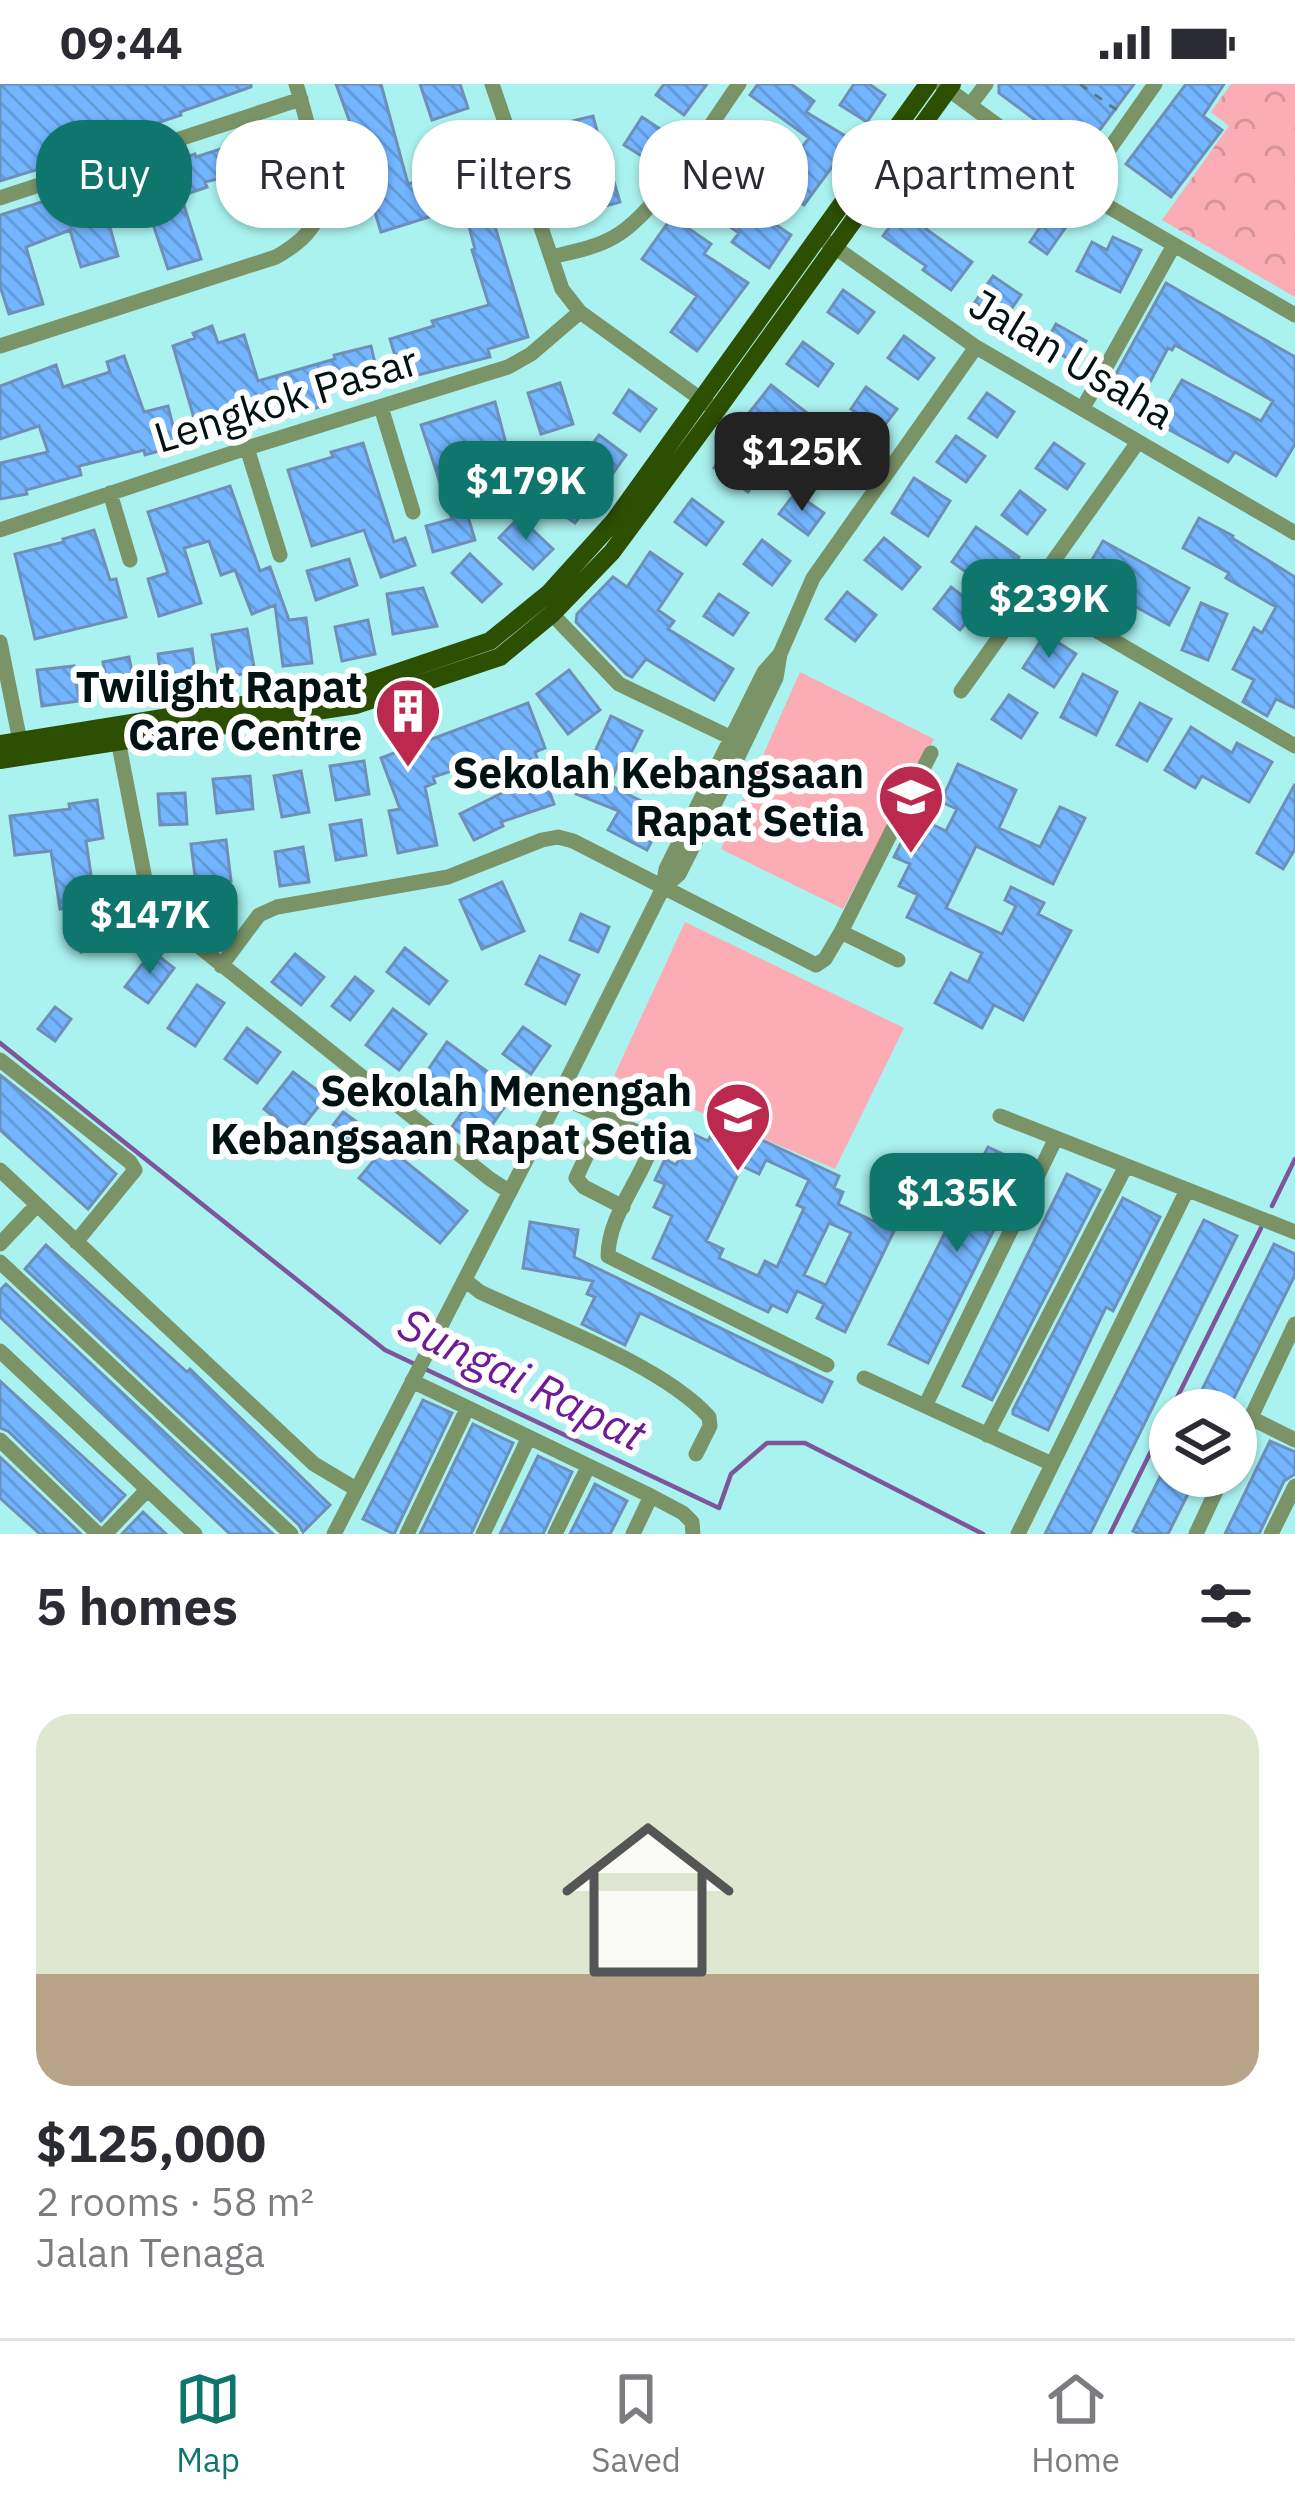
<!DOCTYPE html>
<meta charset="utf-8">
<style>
:root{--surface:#fff;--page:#f7f7f7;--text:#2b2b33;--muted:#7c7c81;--line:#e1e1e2;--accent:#0f766e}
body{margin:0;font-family:"IBM Plex Sans",sans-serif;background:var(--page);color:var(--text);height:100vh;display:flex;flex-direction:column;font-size:45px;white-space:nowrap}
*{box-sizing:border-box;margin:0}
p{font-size:39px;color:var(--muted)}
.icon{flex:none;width:66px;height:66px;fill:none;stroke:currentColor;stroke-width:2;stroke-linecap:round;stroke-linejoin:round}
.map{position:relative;height:1450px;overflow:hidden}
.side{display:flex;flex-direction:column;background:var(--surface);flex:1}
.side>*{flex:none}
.top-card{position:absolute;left:36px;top:36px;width:1224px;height:108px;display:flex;gap:24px}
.fabs{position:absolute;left:1149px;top:1305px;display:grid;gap:24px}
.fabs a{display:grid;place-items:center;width:108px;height:108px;border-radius:50%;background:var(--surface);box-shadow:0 3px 9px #0004;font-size:60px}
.price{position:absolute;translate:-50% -102px;padding:0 27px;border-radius:24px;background:var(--accent);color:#fff;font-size:39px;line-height:78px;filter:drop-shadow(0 3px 6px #0008)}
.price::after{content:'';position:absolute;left:50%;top:72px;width:36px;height:27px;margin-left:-18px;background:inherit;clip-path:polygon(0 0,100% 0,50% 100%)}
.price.selected{background:#222;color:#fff}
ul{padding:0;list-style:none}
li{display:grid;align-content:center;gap:24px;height:636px;padding:0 36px}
li span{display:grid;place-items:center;height:372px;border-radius:36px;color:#555}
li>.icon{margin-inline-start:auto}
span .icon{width:216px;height:216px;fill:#fffc;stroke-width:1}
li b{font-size:51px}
h2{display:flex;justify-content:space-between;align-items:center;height:144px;padding:0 36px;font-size:51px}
.pill{padding:0 42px;border-radius:48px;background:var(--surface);box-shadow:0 3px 9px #0004;font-size:42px;line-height:108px}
.pill.selected{background:var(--accent);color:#fff}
.status{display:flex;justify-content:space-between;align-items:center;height:84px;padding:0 60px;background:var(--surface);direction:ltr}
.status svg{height:33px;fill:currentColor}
.tabs{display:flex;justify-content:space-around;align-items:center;height:168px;border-top:3px solid var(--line);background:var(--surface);font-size:33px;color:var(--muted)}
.tabs a{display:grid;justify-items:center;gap:6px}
.tabs .selected{color:var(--accent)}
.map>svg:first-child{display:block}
</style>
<div class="status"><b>09:44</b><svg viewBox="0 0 49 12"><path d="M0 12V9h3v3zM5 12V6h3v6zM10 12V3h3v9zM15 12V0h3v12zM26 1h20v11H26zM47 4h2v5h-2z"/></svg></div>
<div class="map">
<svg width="1295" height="1450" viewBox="0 0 1295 1450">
<defs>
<pattern id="forest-crowns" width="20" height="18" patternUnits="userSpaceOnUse" patternTransform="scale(3)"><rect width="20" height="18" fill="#fbacb5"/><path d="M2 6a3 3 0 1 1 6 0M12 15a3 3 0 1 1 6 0" fill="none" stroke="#d5939b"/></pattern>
<pattern id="building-back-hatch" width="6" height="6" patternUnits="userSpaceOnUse" patternTransform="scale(3)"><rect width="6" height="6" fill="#73b5ff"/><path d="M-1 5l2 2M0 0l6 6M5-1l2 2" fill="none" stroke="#629bda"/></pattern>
</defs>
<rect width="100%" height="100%" fill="#aaf2ef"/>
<path fill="#fbacb5" d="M800 588 934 655 843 825 721 765Z
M685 838 904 944 835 1085 614 992Z"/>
<path fill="url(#forest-crowns)" d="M1231 0H1295V213L1162 136 1229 42 1211 28Z"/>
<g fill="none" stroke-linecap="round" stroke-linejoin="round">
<path stroke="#7d559b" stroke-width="4.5" d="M0 959 385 1266 719 1424 731 1390 767 1359H805L983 1450
M1272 1122 1295 1075
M1171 1326 1261 1144
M1110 1450 1170 1329"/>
</g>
<path fill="url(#building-back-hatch)" stroke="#6e90b8" stroke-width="3" fill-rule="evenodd" d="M0 0H251V3L180 28 181 31 145 43 146 46 73 68 75 74 0 97Z
M336 0H381L408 100 418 97 429 133 381 148 352 53 355 52Z
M420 0H460L468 24 432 36Z
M664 0H707L684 31 656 11Z
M758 0H791L814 17 806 28 852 56 804 121 775 99 809 54 750 11Z
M854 0H869L885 11 867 38 840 21Z
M999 0H1134L1087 63 1074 65 999 9Z
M1186 0H1224L1203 32 1222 46 1171 113 1126 80Z
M593 32 598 51 580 56 589 90 610 85 620 118 569 132 543 44Z
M642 33 663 47 645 74 624 61Z
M960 48 978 60 949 102 931 90Z
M270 49 281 86 289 83 302 129 272 138 257 85 205 98 207 103 181 112 201 175 168 185 147 122 107 133 118 172 81 183 70 146 26 163 43 220 9 230 0 202V131L93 102 91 97 103 93 121 88 123 95 195 70 196 73Z
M462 50 478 94 486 92 498 138 494 139 528 253 488 265 490 273 402 295 390 255 434 242 432 237 489 221 472 166 475 165 455 90 444 94 432 60Z
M744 50 765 65 750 87 728 72Z
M1001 87 1021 99 1001 130 981 118Z
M716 95 741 113 739 116 791 151 769 184 732 158 739 149 698 121Z
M909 116 934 134 926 145 972 178 951 206 923 186 926 182 883 152Z
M1055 121 1073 133 1047 170 1030 158Z
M672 133 711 160 704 170 748 199 697 267 671 248 697 212 642 175Z
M1113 153 1141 166 1120 208 1077 187 1092 158 1107 166Z
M993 192 1021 211 1003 237 975 218Z
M1166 199 1295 273V360L1276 392 1235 368 1228 378 1157 339 1182 296 1261 337 1273 317 1175 261 1172 266 1168 264 1140 317 1110 301Z
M843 206 874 228 858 249 828 228Z
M1056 240 1086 257 1074 278 1044 261Z
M212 242 218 259 244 251 258 297 335 275 334 271 371 262 378 292 324 304 329 320 245 345 242 335 198 348 173 262 195 254 193 249Z
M904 252 934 274 918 295 888 274Z
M803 258 833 280 818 302 787 280Z
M124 272 144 328 168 322 178 362 145 371 144 366 79 382 81 391 26 406 27 410 0 415V379L48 368 39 342 0 355V302L56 281 63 303 110 288 107 278Z
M560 299 573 340 541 350 528 309Z
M771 301 811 332 789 360 749 329Z
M866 303 897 325 881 346 851 325Z
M629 306 656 325 640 347 614 329Z
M987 309 1014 328 997 353 969 334Z
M495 318 509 371 517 369 529 404 493 416 489 404 462 413 475 456 433 468 426 442 452 435 421 341Z
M599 351 626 371 608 396 580 376Z
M956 352 985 372 966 398 937 378Z
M827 355 857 377 841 399 811 377Z
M363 359 394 458 405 454 415 481 381 493 364 446 312 462 288 386 333 373 331 368Z
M1054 359 1084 380 1067 405 1036 384Z
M732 360 765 384 748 408 714 384Z
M914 394 950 417 928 452 892 429Z
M564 400 590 419 575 439 549 421Z
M230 402 260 487 270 483 289 536 306 534 312 579 283 582 275 521 252 530 235 486 221 491 209 457 184 464 201 519 159 532 148 495 168 489 148 428Z
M1020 407 1045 426 1027 450 1002 431Z
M795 409 824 429 808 451 779 430Z
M692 415 723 438 706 461 675 438Z
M519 433 553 465 533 485 499 454Z
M1199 434 1233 452 1232 454 1295 493V624L1276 615 1267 632 1243 618 1254 596 1233 585 1254 544 1262 549 1276 523 1226 494 1229 489 1183 464Z
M976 443 1019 473 994 508 952 478Z
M94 446 110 496 116 495 126 533 35 555 15 470 64 458 63 455Z
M884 454 920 483 902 505 865 476Z
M762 456 790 477 772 501 744 480Z
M1103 457 1189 504 1169 541 1116 512 1109 525 1075 505Z
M650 468 682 490 658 526 674 537 668 545 733 585 714 616 646 575 632 593 626 590 576 538 577 530 613 493 627 503Z
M470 470 501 500 482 518 452 489Z
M349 475 357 501 316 516 307 487Z
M951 503 978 524 960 546 934 525Z
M423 504 437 542 393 550 387 510Z
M847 508 876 531 855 557 826 535Z
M719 510 748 529 733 551 704 532Z
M1201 519 1227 530 1208 576 1182 566Z
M368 536 375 570 342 577 335 543Z
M247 545 255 588 219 594 212 551Z
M1045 550 1076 570 1054 603 1023 584Z
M192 565 196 595 162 600 158 570Z
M129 573 135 604 109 609 103 578Z
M74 582 79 617 42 622 37 586Z
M569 586 600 626 568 650 537 610Z
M1083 590 1117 608 1096 651 1061 633Z
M1009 611 1037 629 1021 654 992 635Z
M528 619 545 664 535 668 554 720 501 738 503 742 474 756 460 730 504 708 492 674 433 693 435 699 425 703 437 761 398 769 389 727 400 725 381 674Z
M1140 619 1171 635 1147 677 1117 661Z
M611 632 642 647 629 673 622 669 610 701 666 730 647 766 608 746 619 727 576 710Z
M1191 643 1232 669 1237 659 1272 678 1249 718 1202 692 1195 704 1165 686Z
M364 677 369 710 336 716 330 682Z
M958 680 1016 706 999 744 1040 763 1060 723 1085 734 1053 800 976 762 946 824 1002 850 1016 822 1005 816 1011 803 1044 819 1038 830 1071 847 1023 936 994 921 982 944 935 919 951 889 968 898 982 869 907 833 918 811 899 802 910 780 894 773 902 757 918 765 931 740 946 747 957 725 941 718Z
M301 687 309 728 282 733 274 692Z
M250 692 253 725 217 729 213 695Z
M1295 700V765L1283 785 1257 769Z
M185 709 187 740 160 741 158 710Z
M97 716 103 754 86 757 97 832 127 822 136 849 81 868 65 824 60 825 51 767 15 771 10 732 70 725 69 720Z
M361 736 366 771 336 776 330 741Z
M226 756 231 797 196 801 191 760Z
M303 763 309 798 280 802 275 768Z
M502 798 524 847 482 865 460 816Z
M581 830 609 843 598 868 570 856Z
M405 864 447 897 429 920 387 888Z
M152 867 174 884 148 919 125 903Z
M295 870 324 893 301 921 272 898Z
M540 872 579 891 565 920 526 900Z
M355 893 373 907 350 936 332 922Z
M197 901 224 919 195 962 168 944Z
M55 923 71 935 55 957 38 945Z
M393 925 426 950 399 986 366 961Z
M523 943 550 962 531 990 503 970Z
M247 944 280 968 257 999 225 975Z
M447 958 515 1008 478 1061 452 1043 466 1022 423 993Z
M293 988 326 1013 296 1051 264 1025Z
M0 991 48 1029 116 1090 88 1125 0 1046Z
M343 1028 364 1043 342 1072 321 1057Z
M719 1036 839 1092 834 1104 843 1108 838 1120 894 1147 845 1248 817 1234 824 1220 797 1207 787 1228 772 1221 768 1228 653 1174 672 1132 654 1123 665 1100 655 1096 665 1075 676 1081 691 1049 708 1057ZM766 1076 809 1096 797 1121 804 1124 777 1183 765 1177 758 1192 719 1174 723 1165 706 1157 742 1082 759 1090ZM829 1139 851 1149 826 1201 804 1191Z
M386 1062 467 1127 440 1159 359 1094Z
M988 1063 1026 1081 928 1279 889 1260Z
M1067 1090 1100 1106 992 1316 963 1302Z
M1123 1114 1160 1133 1113 1227 1106 1223 1048 1346 1013 1330V1326Z
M1204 1136 1237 1152 1090 1450H1045Z
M530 1138 578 1146 574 1173 832 1298 822 1318 640 1229 625 1261 582 1240 595 1213 587 1210 593 1197 523 1184Z
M1274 1160 1295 1170V1191L1228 1326H1208L1195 1320Z
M46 1161 187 1288 190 1285 330 1421 303 1448 299 1441 25 1185Z
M6 1200 273 1450H230L0 1233V1206Z
M0 1297 125 1411 101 1437 8 1347 0 1344Z
M423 1316 452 1329 394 1450 363 1435Z
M473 1340 513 1359 471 1450H420Z
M1270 1357 1295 1368V1390L1284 1397 1259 1450H1225Z
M538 1372 572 1388 543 1450H500Z
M0 1373 81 1450H40L0 1414Z
M1170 1373V1392H1197L1168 1450H1140L1133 1447Z
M595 1400 627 1417 610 1450H570Z
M143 1428 166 1450H122Z"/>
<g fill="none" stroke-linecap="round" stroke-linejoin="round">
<path stroke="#527f7d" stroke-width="3" stroke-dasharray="9 9" stroke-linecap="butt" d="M1080 0 1118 27"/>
<path stroke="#7a9467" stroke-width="15" d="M492 0 562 205 580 228 709 321
M941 0 1109 123 1295 231
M971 20 986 0
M1082 104 1155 0
M0 114 301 15
M826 157 976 263 1295 449
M551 173C572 168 595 164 614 153 657 129 709 42 739 0
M0 262 276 173C332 141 327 111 312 57 307 38 302 19 296 0
M381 323 413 428
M1083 324 1174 161
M247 364 280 471
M110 409 130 476
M0 446 247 364 508 283 531 270 580 228
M1030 508 1295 662
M552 530 619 600 740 658
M0 558 22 667
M961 607 1138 358
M117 651 146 800 152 820 162 833 490 1095 510 1108
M663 804 679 790 735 679 776 594 780 570 813 494 976 263
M841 848 931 669
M221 882 259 831 277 823 448 793 542 756 558 753 573 757 816 881 825 875 841 848 898 876
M0 976 130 1078 135 1086 76 1158
M559 1012 646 1052 652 1062C639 1098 608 1134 608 1172L827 1281
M605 1032 576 1094 584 1103 623 1123
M1000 1032 1295 1148
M0 1086 314 1380 356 1405
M0 1160 37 1121
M0 1178 291 1450
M465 1196 480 1208C546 1239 662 1281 709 1333L710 1342 696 1370
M0 1267 195 1450
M864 1294 1052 1380
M412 1297 651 1412 633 1450
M925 1322 1056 1054
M1251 1334 1295 1356
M987 1351 1126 1082
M0 1356 98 1450
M1236 1365 1295 1240
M651 1412 683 1429 692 1438 693 1450
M105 1450 147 1406
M334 1450 559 1012 663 804 666 785 764 588 780 570
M407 1450 467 1325
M483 1450 528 1355
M555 1450 588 1383
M1018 1450 1187 1106
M1196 1450 1223 1392
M1271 1450 1295 1402"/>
<path stroke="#2d4f01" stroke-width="18" d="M0 660 354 603 490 557 549 509 614 437 928 0
M0 676 356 621 500 573 552 530 612 468 717 326 952 0"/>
</g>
<defs>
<g id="building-pin" transform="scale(3.45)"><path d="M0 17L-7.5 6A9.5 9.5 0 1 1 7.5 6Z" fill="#bb2a4e" stroke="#fff"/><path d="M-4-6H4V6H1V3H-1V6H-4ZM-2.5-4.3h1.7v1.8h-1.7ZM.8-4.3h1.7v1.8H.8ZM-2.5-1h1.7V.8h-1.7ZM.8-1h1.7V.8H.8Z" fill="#fff"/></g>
<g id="school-pin" transform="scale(3.45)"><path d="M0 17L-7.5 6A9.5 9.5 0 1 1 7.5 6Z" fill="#bb2a4e" stroke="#fff"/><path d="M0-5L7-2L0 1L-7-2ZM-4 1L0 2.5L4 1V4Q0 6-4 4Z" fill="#fff"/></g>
</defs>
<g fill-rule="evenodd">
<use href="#building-pin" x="408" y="627"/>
<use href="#school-pin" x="911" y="713"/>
<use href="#school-pin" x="738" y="1031"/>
</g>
<g text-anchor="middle" stroke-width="12" stroke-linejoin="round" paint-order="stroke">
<g font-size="42" fill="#001312" stroke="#fff">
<text transform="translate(1072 275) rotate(31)" y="15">Jalan Usaha</text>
<text transform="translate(286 315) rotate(-17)" y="15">Lengkok Pasar</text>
</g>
<g font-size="42" font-weight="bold" fill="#001312" stroke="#fff" text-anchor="end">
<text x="362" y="618">Twilight Rapat<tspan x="362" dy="48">Care Centre</tspan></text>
<text x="864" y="704">Sekolah Kebangsaan<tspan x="864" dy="48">Rapat Setia</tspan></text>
<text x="692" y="1022">Sekolah Menengah<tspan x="692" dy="48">Kebangsaan Rapat Setia</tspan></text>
</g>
<g font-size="45" font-style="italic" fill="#701b96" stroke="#fff">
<text transform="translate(522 1295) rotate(26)" y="16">Sungai Rapat</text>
</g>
</g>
</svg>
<div class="fabs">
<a><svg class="icon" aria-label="layers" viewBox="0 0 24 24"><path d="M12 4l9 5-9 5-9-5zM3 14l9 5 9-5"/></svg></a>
</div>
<b class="price selected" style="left:802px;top:430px">$125K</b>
<b class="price" style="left:526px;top:459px">$179K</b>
<b class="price" style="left:1049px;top:577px">$239K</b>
<b class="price" style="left:150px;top:893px">$147K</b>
<b class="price" style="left:957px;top:1171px">$135K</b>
<div class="top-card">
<a class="pill selected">Buy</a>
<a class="pill">Rent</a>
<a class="pill">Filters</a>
<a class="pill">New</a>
<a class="pill">Apartment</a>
</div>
</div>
<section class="side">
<h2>5 homes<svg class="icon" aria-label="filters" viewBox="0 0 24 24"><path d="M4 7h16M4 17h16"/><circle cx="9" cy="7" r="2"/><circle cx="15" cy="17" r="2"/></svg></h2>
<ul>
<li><span style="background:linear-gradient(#dfe7d0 70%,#b9a48a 0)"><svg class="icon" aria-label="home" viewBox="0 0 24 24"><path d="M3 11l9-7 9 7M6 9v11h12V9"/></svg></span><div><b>$125,000</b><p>2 rooms · 58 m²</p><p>Jalan Tenaga</p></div></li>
</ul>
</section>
<nav class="tabs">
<a class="selected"><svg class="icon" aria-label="map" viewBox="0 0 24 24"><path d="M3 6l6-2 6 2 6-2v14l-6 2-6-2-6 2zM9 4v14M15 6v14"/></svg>Map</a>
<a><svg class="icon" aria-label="saved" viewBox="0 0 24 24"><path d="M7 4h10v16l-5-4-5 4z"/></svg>Saved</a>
<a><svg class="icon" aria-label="home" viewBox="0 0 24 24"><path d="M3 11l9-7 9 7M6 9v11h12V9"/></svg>Home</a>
</nav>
